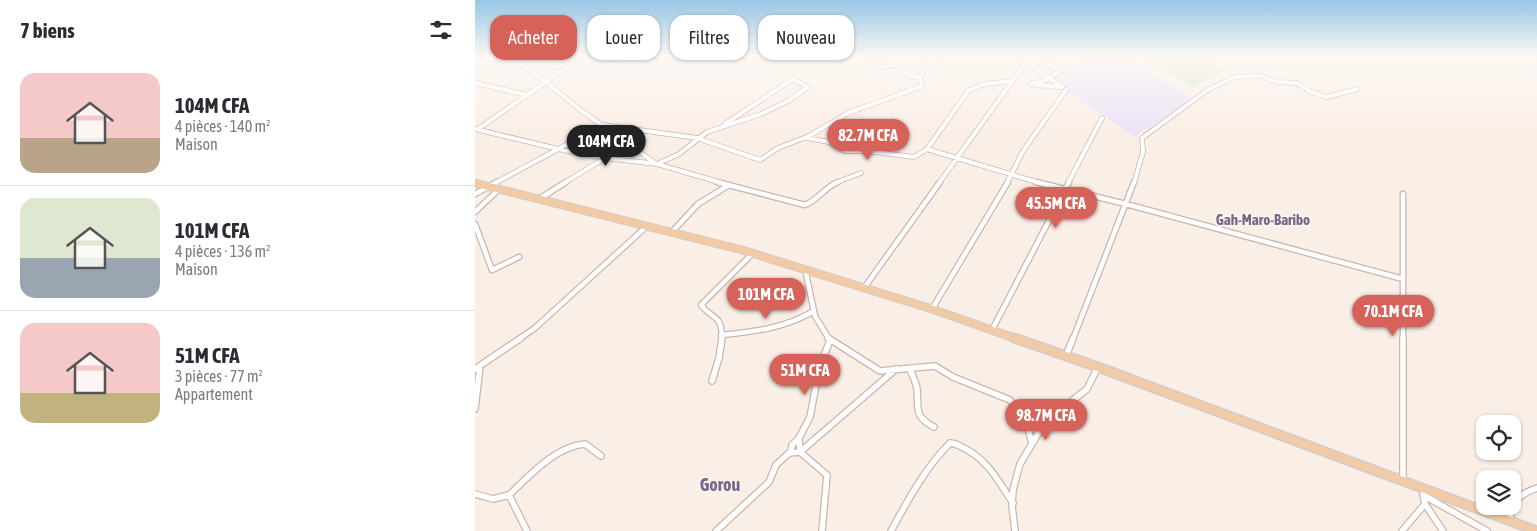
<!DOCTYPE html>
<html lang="fr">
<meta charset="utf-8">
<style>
:root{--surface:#fff;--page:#f2f2f3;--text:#2b2b33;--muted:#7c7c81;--line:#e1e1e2;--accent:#d66259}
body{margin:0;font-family:"Asap Condensed",sans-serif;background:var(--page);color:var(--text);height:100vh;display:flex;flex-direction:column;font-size:19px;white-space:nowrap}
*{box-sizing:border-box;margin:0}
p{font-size:16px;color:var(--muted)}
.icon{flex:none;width:28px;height:28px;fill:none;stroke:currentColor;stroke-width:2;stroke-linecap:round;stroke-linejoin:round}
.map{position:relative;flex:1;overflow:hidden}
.details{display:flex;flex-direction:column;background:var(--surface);width:475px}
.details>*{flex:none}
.banner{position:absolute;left:15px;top:15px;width:475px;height:45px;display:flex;gap:10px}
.fabs{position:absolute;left:1001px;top:415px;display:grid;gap:10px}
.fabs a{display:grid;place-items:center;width:45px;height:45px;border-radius:10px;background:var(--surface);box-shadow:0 1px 4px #0004;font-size:25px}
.price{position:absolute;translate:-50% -42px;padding:0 11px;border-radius:18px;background:var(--accent);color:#fff;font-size:16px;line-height:32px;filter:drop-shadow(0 1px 2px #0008)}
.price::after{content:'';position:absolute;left:50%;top:30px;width:15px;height:11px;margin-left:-8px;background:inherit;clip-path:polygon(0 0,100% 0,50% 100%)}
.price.selected{background:#222;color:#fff}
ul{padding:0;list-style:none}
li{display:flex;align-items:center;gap:15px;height:125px;padding:0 20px}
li+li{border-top:1px solid var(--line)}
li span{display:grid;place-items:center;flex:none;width:140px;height:100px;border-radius:15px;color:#555}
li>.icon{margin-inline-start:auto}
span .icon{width:60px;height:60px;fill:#fffc;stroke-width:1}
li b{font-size:21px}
h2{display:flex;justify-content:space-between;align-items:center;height:60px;padding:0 20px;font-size:21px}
.pill{padding:0 18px;border-radius:15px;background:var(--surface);box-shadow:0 1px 4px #0004;font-size:18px;line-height:45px}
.pill.selected{background:var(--accent);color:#fff}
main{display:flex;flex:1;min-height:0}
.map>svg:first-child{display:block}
</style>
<main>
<section class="details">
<h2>7 biens<svg class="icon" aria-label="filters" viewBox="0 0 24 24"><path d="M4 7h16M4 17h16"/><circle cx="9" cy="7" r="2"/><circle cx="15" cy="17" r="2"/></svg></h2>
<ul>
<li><span style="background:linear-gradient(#f6c9c9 65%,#b9a48a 0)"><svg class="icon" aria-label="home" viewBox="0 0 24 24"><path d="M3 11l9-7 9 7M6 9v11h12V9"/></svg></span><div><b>104M CFA</b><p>4 pièces · 140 m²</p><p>Maison</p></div></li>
<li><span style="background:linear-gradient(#dfe7d0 60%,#9aa5b1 0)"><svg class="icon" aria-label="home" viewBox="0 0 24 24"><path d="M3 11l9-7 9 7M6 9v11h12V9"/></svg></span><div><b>101M CFA</b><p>4 pièces · 136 m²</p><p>Maison</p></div></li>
<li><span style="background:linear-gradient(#f6c9c9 70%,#c2b280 0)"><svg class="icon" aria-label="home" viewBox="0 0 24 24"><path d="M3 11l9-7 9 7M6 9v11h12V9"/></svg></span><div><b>51M CFA</b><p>3 pièces · 77 m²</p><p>Appartement</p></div></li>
</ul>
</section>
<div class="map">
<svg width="1062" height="531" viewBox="0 0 1062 531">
<rect width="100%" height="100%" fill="#faefe7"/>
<path fill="#ece3f6" d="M615 57H649L720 100 659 136 572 78Z"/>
<path fill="#d8e6c7" d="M668 57H726L749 71 718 88Z"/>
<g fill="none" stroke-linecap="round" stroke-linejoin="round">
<g stroke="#cab6ae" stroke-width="5.5">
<path id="minor-far2" d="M36 57 70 81 104 109 180 163
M121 57 134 66 152 57
M544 57 587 87
M549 60 589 69 568 81 556 84
M398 61 412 57
M444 78 454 65 465 57
M0 83 52 95
M561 85 586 87
M0 129 83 149 130 158 182 164 247 183
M3 129 107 57
M332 138 354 142 370 151H392L439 157 452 149 494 90 509 84 537 81
M452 149 565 183
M182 164 204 154 232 132 286 114 313 101 333 87 318 79 250 124
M20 183 128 125 222 138 285 160 303 148 334 136 373 113 447 86 444 78 422 70 405 72
M89 183 130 158
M360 183 386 173
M464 183 551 62
M532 183 548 151 591 90
M593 183 627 118
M659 183 668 152 667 138 734 89 760 77 786 76 802 82 822 83 836 92 852 97 882 89"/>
</g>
<g stroke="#cab6ae" stroke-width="7">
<path id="minor-far1" d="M242 182 330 205C343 200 350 187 363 182
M561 182 651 204 928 279
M0 194 22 182
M928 194V339
M64 199 91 182
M0 212 24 189
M0 224 17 270 44 257
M196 233 223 204 254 185
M330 269 340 316 354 339
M389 288 465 182
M457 309 533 182
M517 330 594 182
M246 335C279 332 310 328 339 311
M44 339 60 328 172 226
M247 339C247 313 237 320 226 305L278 253
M598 339 659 182"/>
</g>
<g stroke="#cab6ae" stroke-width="8">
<path id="minor" d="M353 338 405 371 460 366 478 377 535 400 552 424 557 444
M928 338V480
M591 356 598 338
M0 369 46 338
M435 370C438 376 441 382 442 389 444 409 438 416 459 427
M237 381 244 358 247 338
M0 409 5 366
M316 452 317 445 324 438 335 417 344 369 355 340
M0 494 18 499 34 495 52 531
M948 494 950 504 968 531
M34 495C54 476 81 446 110 444L126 456
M948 495 1012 531
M1034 520C1039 502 1043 494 1062 488
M241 531 294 482 301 465 314 453 325 452 324 438
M347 531 352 475 325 452 421 369
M416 531C433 500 450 468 475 443 481 443 484 446 489 448 514 461 523 481 538 503
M540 531 537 506 538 490 545 464 570 422 612 389 623 367
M927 531 950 504"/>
</g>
<g stroke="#d4ccca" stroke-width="9">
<path id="primary-far1" d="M0 183 267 250 457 309 542 339"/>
</g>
<g stroke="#d4ccca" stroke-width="11">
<path id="primary" d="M539 338 623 367 1062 531"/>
</g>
<use href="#minor-far2" stroke="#fff" stroke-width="4"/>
<use href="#minor-far1" stroke="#fff" stroke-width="4.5"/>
<use href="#minor" stroke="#fff" stroke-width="5.5"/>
<use href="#primary-far1" stroke="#f1caa6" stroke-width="7"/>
<use href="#primary" stroke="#f1caa6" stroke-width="8"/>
</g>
<linearGradient id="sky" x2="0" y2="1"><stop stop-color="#97c6e5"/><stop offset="0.43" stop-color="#fdf8f4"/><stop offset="1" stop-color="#fdf8f4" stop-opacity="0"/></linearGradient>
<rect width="1062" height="132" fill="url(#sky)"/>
<g text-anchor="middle" stroke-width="4" stroke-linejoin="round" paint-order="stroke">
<g font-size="15" font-weight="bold" fill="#7a668c" stroke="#fdf4ec">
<text x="788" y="225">Gah-Maro-Baribo</text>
</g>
<g font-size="18" font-weight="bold" fill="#7a668c" stroke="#fdf4ec">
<text x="245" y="491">Gorou</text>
</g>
</g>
</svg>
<div class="fabs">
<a><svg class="icon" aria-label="locate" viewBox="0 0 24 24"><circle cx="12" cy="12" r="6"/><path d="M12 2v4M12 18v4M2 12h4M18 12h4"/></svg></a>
<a><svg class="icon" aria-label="layers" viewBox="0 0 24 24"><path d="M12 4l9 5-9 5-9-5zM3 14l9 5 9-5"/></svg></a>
</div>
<b class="price" style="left:393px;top:161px">82.7M CFA</b>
<b class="price selected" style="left:131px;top:167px">104M CFA</b>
<b class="price" style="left:581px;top:229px">45.5M CFA</b>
<b class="price" style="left:291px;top:320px">101M CFA</b>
<b class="price" style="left:918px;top:337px">70.1M CFA</b>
<b class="price" style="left:330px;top:396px">51M CFA</b>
<b class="price" style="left:571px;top:441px">98.7M CFA</b>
<div class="banner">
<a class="pill selected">Acheter</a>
<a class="pill">Louer</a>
<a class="pill">Filtres</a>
<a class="pill">Nouveau</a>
</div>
</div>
</main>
